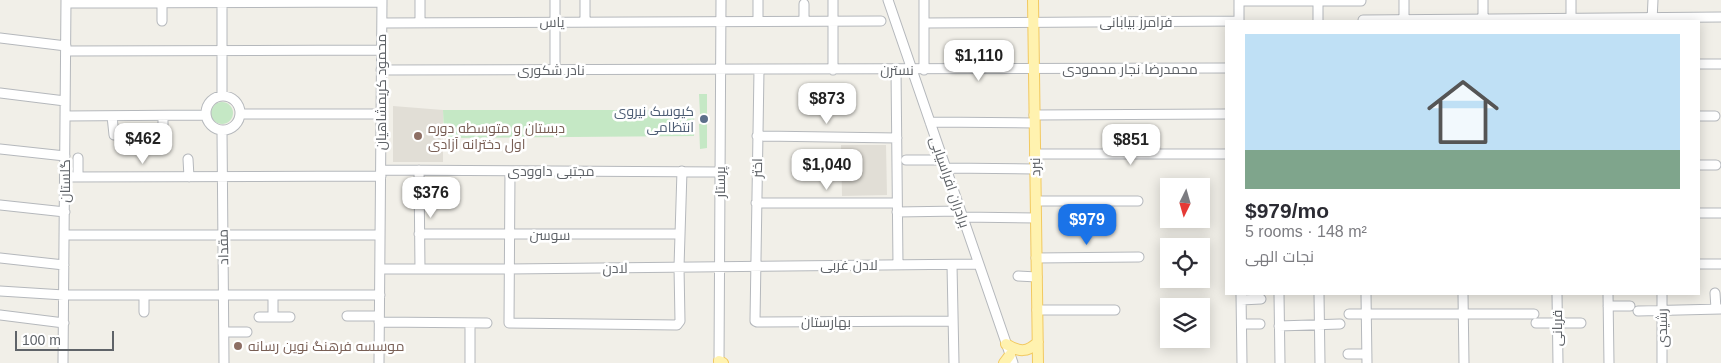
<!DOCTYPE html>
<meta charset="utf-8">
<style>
:root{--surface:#fff;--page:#f2f2f3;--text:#2b2b33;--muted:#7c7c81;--accent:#1a73e8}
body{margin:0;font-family:Arial,Cairo,sans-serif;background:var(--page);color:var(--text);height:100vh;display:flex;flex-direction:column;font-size:19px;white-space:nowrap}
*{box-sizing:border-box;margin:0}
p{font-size:16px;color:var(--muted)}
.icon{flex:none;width:28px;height:28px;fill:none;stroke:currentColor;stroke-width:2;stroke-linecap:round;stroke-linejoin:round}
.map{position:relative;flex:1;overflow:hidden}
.panel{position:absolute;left:1225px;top:20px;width:475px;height:275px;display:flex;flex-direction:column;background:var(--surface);border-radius:0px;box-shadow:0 2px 12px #0003}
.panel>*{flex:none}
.needle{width:32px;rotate:185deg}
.buttons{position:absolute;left:1160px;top:178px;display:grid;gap:10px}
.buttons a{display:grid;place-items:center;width:50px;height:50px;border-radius:0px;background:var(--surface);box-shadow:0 2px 12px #0003;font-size:25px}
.scale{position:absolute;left:15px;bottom:12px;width:99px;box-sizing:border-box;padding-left:5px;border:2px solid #5f6368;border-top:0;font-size:14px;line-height:18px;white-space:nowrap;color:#5f6368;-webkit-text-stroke:4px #fff;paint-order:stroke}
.price{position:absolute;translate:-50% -42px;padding:0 11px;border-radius:10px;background:#fff;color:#222;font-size:16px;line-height:32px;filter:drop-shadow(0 1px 2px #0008)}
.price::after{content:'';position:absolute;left:50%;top:30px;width:15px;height:11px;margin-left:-8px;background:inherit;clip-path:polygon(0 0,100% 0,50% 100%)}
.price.on{background:var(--accent);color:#fff}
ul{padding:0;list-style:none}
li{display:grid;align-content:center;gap:10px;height:265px;padding:0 20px}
li span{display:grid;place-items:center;height:155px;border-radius:0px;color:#555}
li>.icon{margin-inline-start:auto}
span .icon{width:90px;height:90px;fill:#fffc;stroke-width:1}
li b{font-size:21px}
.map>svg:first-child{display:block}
</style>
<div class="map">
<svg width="1721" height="363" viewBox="0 0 1721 363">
<rect width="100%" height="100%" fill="#f1efe8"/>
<path fill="#e1ded6" d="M393 106 443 110V162H393Z
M841 145H886L887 195 842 196Z"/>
<path fill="#c5e8c5" d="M699 94H707V114H700Z
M211 113a11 11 0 1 1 22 0a11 11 0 1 1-22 0Z
M443 110H694V136L444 138Z
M699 124H707V148L700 149Z"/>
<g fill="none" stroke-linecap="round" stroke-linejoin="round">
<g stroke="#b5b8bc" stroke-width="11">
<path id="minor" d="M420 0V23
M555 0V70
M888 0 1013 363
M1239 0V21
M1318 0V21
M1404 0V21
M1483 0V21
M1239 1H1361
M162 2V21
M66 3 382 2
M804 4V21
M1363 20 1721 17
M758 21V0
M1571 21V0
M1652 21 1653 0
M585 22V0
M382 23 881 21
M924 23 1239 21
M0 38 66 46
M66 51 381 50
M1699 64H1721
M381 70 1226 68
M759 70 755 321 757 322 953 321
M833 70V0
M896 70 898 265
M924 70V0
M0 93 65 101
M206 113a17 17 0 1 1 34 0a17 17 0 1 1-34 0Z
M222 96V0
M240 114H381
M1034 115 1226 114
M65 116 205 115
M112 116 114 135
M163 116V136
M1699 116H1715
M930 122 1034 123
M222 131 224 363
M757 136 897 138
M0 149 65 156
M1035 154H1226
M188 159 189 177
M906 160H943
M1699 165H1716
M946 168 1035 169
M381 170 720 172
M419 170 420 269
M510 171 509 323 677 325 680 321 679 267 682 171
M78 176V158
M65 177 381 176
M1036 201H1138
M756 203H897
M0 205 65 212
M897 212 960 211
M1699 213H1721
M962 217 1036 218
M419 234H680
M64 235H380
M0 258 64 265
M1036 258 1139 257
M1699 264H1721
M952 265 954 363
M380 269H509L978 264
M1018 276 1037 277
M0 291 64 295H380
M1715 293 1716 309
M1241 294 1242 363
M1279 294 1280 363
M1319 294 1320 363
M1366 294 1367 363
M1463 294 1464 363
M1557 294 1558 363
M1608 294 1609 363
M1662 294V363
M144 295V312
M273 295V317
M1241 300 1261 299
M1608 306H1630
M1037 310H1115
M1638 311 1721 309
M1349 314H1534
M0 315 64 323
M347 316H379
M259 317H290
M379 322 487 323
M470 323V363
M1536 323H1581
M1242 324H1260
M1279 326 1340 324
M224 332H247
M1348 354H1367
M63 363 66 0
M379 363 382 0
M719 363 721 0"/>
</g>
<g stroke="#f2c960" stroke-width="12">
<path id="major" d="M1033 0 1038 363
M1006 344C1019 352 1027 353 1038 342
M719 361 723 363
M1004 363 1010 355"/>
</g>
<use href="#minor" stroke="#fff" stroke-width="9"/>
<use href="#major" stroke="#fff2af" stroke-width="10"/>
</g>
<circle fill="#5c6f8a" stroke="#fff" stroke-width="2" cx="704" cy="119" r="5"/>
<g fill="#8d6e63" stroke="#fff" stroke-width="2">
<circle cx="418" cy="136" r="5"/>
<circle cx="238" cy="346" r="5"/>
</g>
<g text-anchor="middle" stroke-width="5" stroke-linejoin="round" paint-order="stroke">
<g font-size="14" fill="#5f6368" stroke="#fff">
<text x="552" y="27">یاس</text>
<text x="1136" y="27">فرامرز بیابانی</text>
<text x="1130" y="74">محمدرضا نجار محمودی</text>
<text x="551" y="75">نادر شکوری</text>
<text x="897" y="75">نسترن</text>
<text transform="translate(381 92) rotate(-90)" y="5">محمود کریمشاهیان</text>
<text transform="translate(1035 167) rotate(-91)" y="5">نبرد</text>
<text transform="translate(757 168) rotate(-89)" y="5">اختر</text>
<text x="551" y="176">مجتبی داوودی</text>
<text transform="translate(65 181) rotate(-90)" y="5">گلستان</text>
<text transform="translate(720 182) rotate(-90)" y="5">پرستار</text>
<text transform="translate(950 182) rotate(71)" y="5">برادران افراسیابی</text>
<text x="550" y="240">سوسن</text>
<text transform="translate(223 247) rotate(-91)" y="5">مقداد</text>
<text x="849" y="270">لادن غربی</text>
<text transform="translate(615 268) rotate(-1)" y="5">لادن</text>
<text x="826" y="327">بهارستان</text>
<text transform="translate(1557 328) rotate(-90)" y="5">قربانی</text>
<text transform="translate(1662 328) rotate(-91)" y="5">رشیدی</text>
</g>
<g font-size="14" fill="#4e5e75" stroke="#fff" text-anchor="end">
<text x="694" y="116">کیوسک نیروی<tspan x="694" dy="16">انتظامی</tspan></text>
</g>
<g font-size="14" fill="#785e54" stroke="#fff" text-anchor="start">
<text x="428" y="133">دبستان و متوسطه دوره<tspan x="428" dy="16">اول دخترانه آزادی</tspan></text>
<text x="248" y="351">موسسه فرهنگ نوین رسانه</text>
</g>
</g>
</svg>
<div class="buttons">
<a><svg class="needle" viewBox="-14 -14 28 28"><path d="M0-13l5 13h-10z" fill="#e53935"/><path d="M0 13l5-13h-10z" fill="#7c7c81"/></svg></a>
<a><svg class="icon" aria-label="locate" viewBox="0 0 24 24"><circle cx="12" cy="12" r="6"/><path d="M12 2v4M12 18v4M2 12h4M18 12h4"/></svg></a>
<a><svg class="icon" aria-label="layers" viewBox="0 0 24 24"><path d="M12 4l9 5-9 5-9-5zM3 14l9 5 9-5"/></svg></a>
</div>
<div class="scale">100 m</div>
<b class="price" style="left:979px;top:82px">$1,110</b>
<b class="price" style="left:827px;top:125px">$873</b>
<b class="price" style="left:143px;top:165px">$462</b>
<b class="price" style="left:1131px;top:166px">$851</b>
<b class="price" style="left:827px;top:191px">$1,040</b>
<b class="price" style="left:431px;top:219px">$376</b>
<b class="price on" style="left:1087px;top:246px">$979</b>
<section class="panel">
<ul>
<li><span style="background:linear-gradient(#bfe0f5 75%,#7fa58c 0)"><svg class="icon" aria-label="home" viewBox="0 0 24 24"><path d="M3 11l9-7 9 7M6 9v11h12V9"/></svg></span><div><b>$979/mo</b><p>5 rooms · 148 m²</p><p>نجات الهی</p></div></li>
</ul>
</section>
</div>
